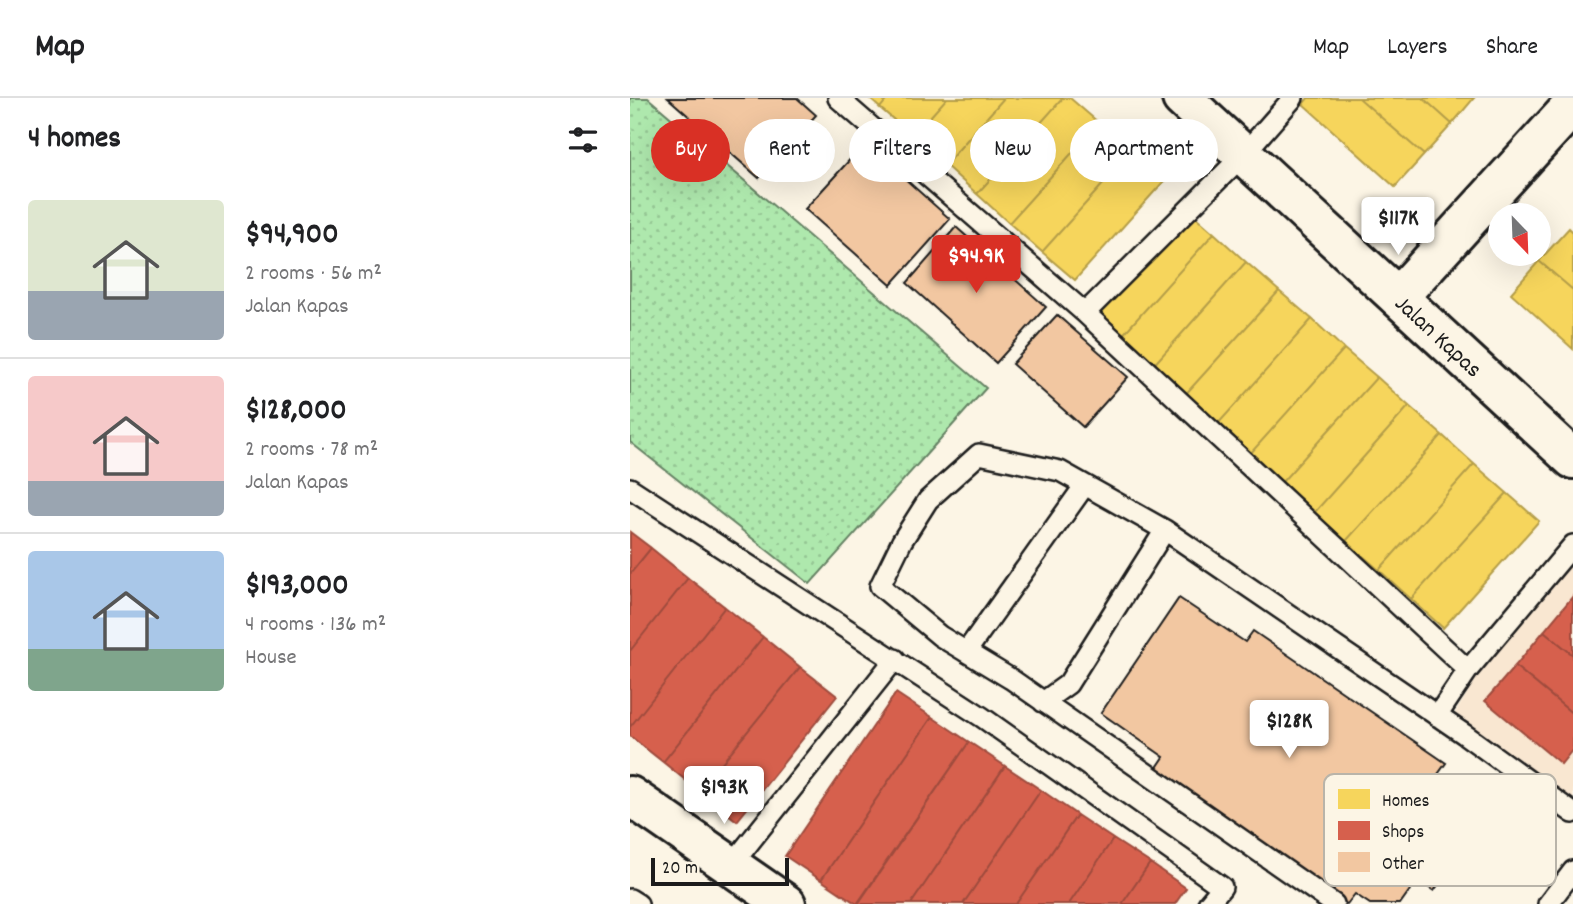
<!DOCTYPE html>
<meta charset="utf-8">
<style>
:root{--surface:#fff;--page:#f2f2f2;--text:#202124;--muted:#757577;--line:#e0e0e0;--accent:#d93025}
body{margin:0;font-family:Dekko,sans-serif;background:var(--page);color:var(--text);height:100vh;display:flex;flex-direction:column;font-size:26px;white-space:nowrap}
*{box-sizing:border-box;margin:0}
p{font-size:23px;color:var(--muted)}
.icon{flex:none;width:38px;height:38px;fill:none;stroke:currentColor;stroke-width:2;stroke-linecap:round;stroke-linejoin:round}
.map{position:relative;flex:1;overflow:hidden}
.panel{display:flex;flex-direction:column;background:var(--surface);width:630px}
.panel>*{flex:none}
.hud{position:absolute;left:21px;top:21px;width:665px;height:63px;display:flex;gap:14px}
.needle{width:46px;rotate:157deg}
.fabs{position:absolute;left:858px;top:105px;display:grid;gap:14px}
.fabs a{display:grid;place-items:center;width:63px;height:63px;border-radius:50%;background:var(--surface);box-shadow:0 7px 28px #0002;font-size:35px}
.scale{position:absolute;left:21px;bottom:18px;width:138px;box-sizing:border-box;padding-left:7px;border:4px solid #1c1c1c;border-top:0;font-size:19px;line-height:24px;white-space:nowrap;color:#1c1c1c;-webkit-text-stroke:5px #fcf5e5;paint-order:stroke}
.price{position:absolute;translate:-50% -60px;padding:0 16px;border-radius:7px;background:#fff;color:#222;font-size:23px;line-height:46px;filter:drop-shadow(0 2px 4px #0008)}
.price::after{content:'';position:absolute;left:50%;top:42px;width:21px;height:16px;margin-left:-10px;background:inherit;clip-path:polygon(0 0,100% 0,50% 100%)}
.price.on{background:var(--accent);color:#fff}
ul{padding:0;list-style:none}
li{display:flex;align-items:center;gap:21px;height:175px;padding:0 28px}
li+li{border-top:2px solid var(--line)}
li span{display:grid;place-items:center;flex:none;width:196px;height:140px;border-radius:7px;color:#555}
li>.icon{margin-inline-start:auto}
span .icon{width:84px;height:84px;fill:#fffc;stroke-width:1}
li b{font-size:30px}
h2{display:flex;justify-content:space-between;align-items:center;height:84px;padding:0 28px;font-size:30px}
.chip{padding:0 24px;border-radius:32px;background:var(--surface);box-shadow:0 7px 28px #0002;font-size:24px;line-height:63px}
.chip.on{background:var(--accent);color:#fff}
header{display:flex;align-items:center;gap:42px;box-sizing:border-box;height:98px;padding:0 35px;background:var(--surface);border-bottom:2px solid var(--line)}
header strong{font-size:33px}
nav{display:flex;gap:38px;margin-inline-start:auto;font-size:24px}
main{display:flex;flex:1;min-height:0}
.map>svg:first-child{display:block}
</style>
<header>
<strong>Map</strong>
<nav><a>Map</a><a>Layers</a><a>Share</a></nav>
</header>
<main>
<section class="panel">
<h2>4 homes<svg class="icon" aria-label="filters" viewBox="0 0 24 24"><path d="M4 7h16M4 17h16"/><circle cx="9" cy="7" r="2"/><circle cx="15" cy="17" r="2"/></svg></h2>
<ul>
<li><span style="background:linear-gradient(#dfe7d0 65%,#9aa5b1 0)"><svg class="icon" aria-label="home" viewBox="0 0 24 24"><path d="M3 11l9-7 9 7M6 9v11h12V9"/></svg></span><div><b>$94,900</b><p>2 rooms · 56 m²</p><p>Jalan Kapas</p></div></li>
<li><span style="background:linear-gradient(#f6c9c9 75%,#9aa5b1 0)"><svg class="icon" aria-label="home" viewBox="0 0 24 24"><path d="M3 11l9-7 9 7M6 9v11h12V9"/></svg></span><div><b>$128,000</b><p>2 rooms · 78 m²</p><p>Jalan Kapas</p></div></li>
<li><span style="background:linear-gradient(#a9c7e8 70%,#7fa58c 0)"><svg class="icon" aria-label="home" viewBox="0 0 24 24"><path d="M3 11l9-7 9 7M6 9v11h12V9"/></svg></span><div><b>$193,000</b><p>4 rooms · 136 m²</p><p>House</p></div></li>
</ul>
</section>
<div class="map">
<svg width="943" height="806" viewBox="0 0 943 806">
<defs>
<pattern id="grass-dots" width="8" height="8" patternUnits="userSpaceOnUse" patternTransform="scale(1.75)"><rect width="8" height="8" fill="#aee8ad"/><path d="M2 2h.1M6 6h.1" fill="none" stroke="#95c694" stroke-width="1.8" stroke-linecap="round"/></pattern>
</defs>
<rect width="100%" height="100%" fill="#fcf5e5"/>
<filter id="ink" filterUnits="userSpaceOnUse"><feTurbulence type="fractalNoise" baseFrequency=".0143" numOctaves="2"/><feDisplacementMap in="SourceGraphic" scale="14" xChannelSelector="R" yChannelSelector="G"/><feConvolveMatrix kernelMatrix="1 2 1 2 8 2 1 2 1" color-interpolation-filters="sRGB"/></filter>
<g filter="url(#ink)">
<path fill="#f9e7d1" d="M943 464V702L824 617 849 576Z"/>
<path fill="url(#grass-dots)" stroke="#658264" stroke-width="2" d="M0 0H18L356 290 180 486 0 344Z"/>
<path fill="#f6d55c" stroke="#b59e49" stroke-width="2" d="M239 0H258L250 10Z
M258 0H317L283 38 250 10Z
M317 0H374L315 67 283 38Z
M374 0H433L347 96 315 67Z
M433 0H440L469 25 379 125 347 96Z
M678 0H729L794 57 765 89 673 6Z
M729 0H793L822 26 794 57Z
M793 0H844L822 26Z
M469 25 501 55 412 154 379 125Z
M501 55 534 83 445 182 412 154Z
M551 106 584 135 489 241 456 212Z
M939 130 943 134V192L909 163Z
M584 135 616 164 521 270 489 241Z
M909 163 943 192V251L881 195Z
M616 164 649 193 553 299 521 270Z
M649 193 682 221 586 328 553 299Z
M682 221 714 251 619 357 586 328Z
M714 251 747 279 651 385 619 357Z
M747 279 779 308 684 415 651 385Z
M779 308 812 337 716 443 684 415Z
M812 337 844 366 749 472 716 443Z
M844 366 877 395 781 501 749 472Z
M877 395 909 423 813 530 781 501Z"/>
<path fill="#d6604d" stroke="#9e4c3e" stroke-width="2" d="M0 434 21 450 0 476Z
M21 450 58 480 0 553V476Z
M58 480 95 509 0 629V553Z
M943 498V557L914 533Z
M95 509 133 539 33 664 0 638V629Z
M914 533 943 557V616L885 568Z
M133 539 170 569 69 693 33 664Z
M885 568 943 616V651L931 666 855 603Z
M170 569 207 598 107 723 69 693Z
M266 595 302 619 191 782 155 758Z
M302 619 339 644 227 806 191 782Z
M339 644 375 668 281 806H228Z
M375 668 411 692 333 806H281Z
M411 692 447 717 386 806H333Z
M447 717 483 741 439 806H386Z
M483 741 520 765 492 806H439Z
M520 765 556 790 545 806H492Z"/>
<path fill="#f2c7a1" stroke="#1c1c1c" stroke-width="2" d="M38 0H167L186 17 129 80Z
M235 45 320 121 261 187 175 111Z
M326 129 416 209 366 265 277 185Z
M427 217 498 279 453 329 382 266Z
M549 500 615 544 623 533 816 665 801 686 836 710 813 743 830 755 804 793 787 782 770 806H740L725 796 717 806 524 674 534 659 471 615Z"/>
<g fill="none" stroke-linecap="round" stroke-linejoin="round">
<g stroke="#1c1c1c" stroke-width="24">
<path id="service" d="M208 0 455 215 838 572
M455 215 613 57 663 0
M0 390 352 619 592 789 578 806
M336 554 455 387
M413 604 438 586 535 432
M807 618 838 572 943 447
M100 769 265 561
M0 801 8 806
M704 806 381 581 310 538 250 488 272 443 298 402 349 356 430 373 535 432 834 636 943 715
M918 806 943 773"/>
</g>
<g stroke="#1c1c1c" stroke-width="44">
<g id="minor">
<path id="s1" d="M552 0 943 361"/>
<path d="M768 199 943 7"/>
<path d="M0 698 156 806"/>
</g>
</g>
<use href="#service" stroke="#fcf5e5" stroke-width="19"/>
<use href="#minor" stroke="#fcf5e5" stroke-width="38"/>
</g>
</g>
<g text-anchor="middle" stroke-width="7" stroke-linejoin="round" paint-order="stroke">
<g font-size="24" fill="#1c1c1c" stroke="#fcf5e5">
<text dy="8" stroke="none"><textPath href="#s1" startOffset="350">Jalan Kapas</textPath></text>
</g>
</g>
<rect x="694" y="676" width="232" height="112" rx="10" fill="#fcf5e5" stroke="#b9b4a9" stroke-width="2"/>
<rect x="708" y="691" width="32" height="20" fill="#f6d55c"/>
<rect x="708" y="723" width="32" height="19" fill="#d6604d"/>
<rect x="708" y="754" width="32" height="20" fill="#f2c7a1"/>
<g font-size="19" fill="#1c1c1c">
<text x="752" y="708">Homes</text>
<text x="752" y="739">Shops</text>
<text x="752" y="771">Other</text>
</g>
</svg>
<div class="fabs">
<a><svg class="needle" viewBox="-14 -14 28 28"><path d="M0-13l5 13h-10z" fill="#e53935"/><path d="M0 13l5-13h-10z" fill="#757577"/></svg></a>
</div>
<div class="scale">20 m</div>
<b class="price" style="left:768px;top:159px">$117K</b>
<b class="price on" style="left:346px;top:197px">$94.9K</b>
<b class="price" style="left:659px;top:662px">$128K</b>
<b class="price" style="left:94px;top:728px">$193K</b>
<div class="hud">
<a class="chip on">Buy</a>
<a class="chip">Rent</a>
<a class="chip">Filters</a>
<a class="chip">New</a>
<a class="chip">Apartment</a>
</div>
</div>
</main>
